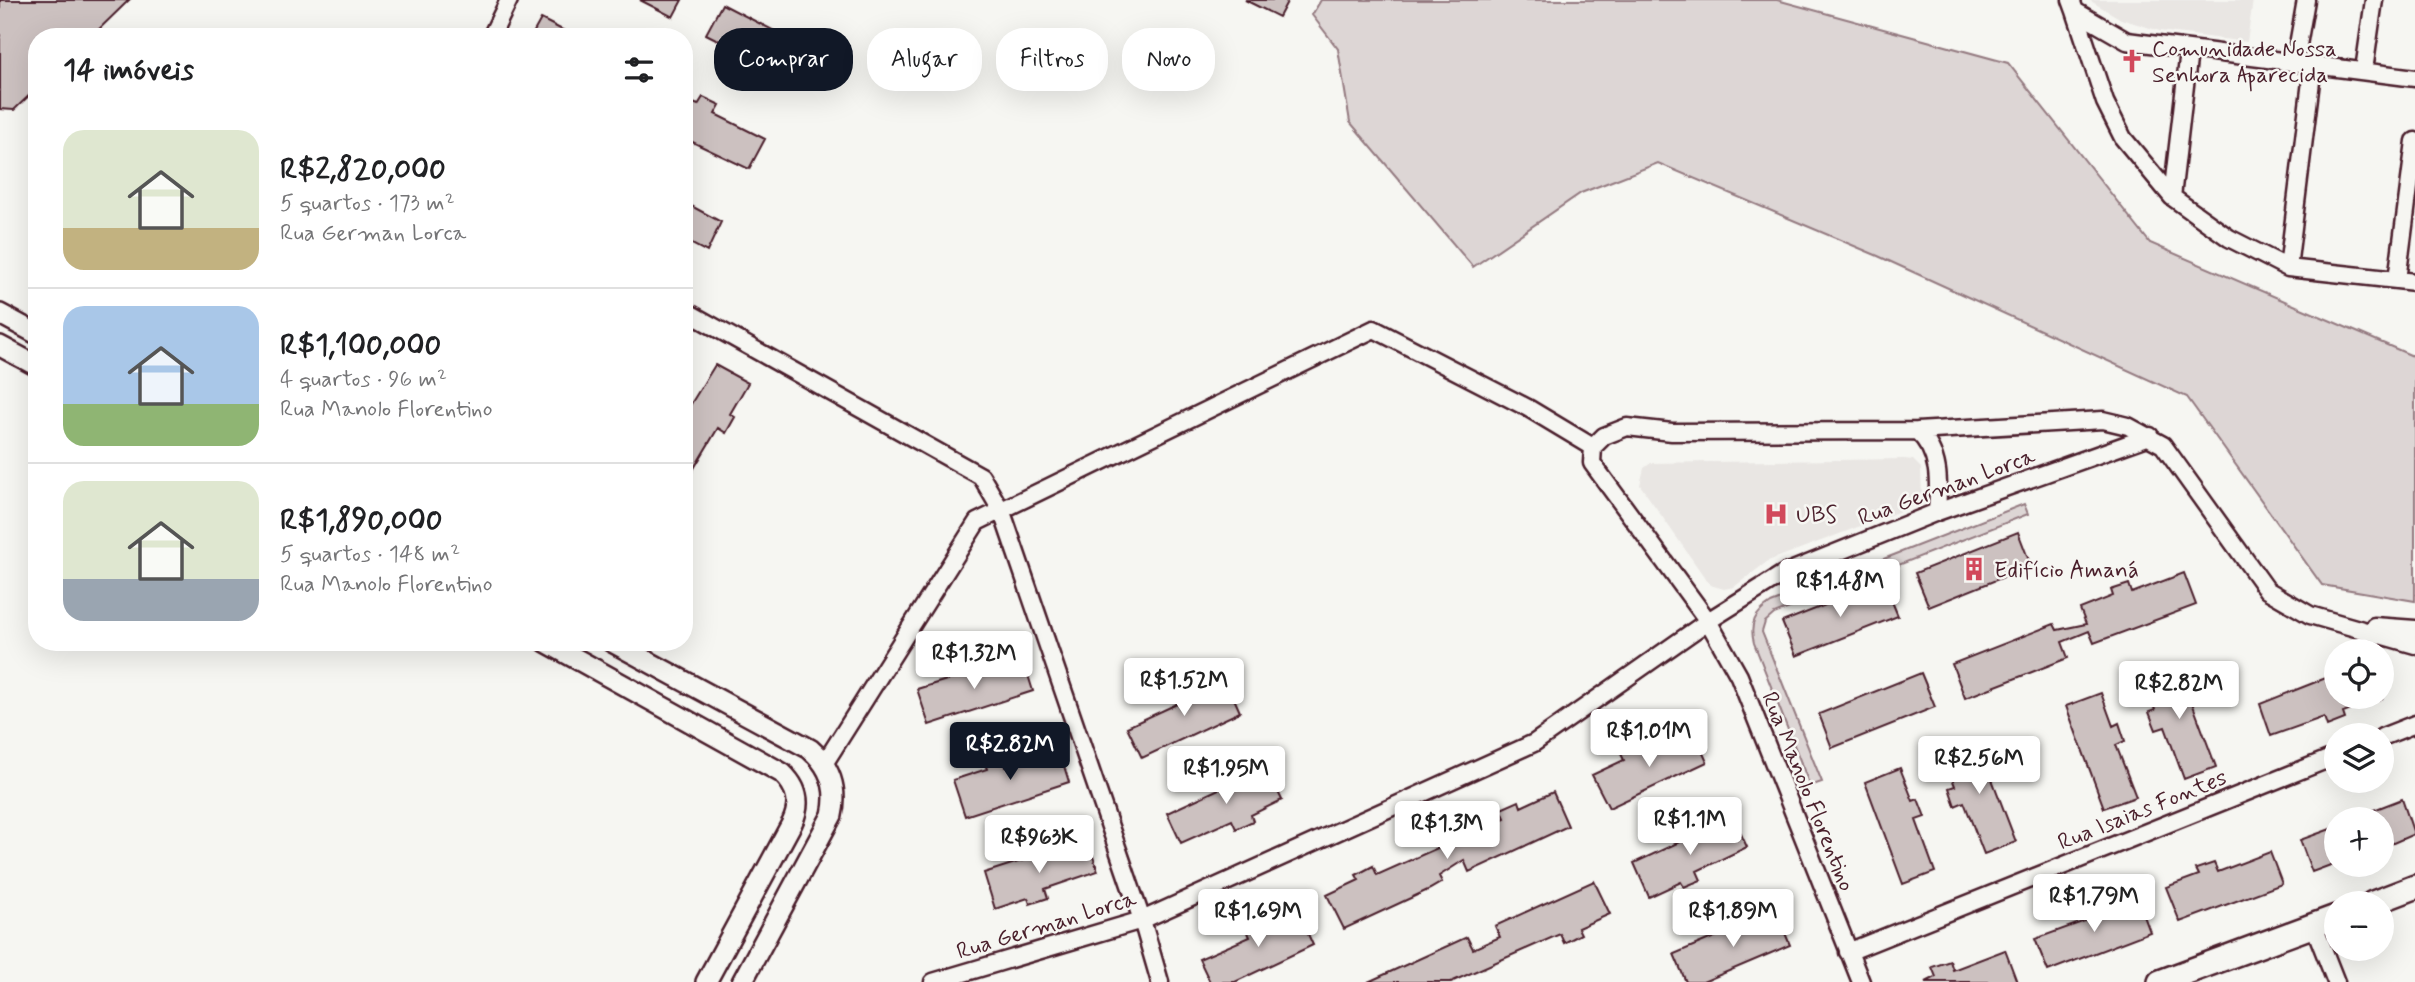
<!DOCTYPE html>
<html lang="pt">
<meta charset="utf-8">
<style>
:root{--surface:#fff;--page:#f2f2f2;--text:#202124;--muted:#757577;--line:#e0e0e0;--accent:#111827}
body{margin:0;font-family:Mynerve,sans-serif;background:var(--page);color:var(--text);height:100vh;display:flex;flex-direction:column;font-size:26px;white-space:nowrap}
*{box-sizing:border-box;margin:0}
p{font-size:23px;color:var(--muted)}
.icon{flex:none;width:38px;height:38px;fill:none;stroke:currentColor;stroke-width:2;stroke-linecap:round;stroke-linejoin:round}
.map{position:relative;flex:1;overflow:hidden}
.panel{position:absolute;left:28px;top:28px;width:665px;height:623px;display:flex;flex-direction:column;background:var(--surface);border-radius:28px;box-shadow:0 7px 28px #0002}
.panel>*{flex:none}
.banner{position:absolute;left:714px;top:28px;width:665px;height:63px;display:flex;gap:14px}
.controls{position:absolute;left:2324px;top:639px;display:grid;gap:14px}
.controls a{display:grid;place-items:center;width:70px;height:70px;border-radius:50%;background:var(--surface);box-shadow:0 7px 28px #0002;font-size:35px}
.price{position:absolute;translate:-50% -60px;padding:0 16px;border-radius:7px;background:#fff;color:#222;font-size:23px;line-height:46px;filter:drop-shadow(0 2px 4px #0008)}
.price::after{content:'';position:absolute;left:50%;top:42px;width:21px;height:16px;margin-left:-10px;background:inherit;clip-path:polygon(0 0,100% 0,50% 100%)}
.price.on{background:var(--accent);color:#fff}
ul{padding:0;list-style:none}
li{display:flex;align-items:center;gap:21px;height:175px;padding:0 35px}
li+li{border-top:2px solid var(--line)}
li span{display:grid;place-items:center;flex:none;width:196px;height:140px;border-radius:21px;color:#555}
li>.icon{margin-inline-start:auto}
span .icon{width:84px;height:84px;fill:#fffc;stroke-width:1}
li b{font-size:30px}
h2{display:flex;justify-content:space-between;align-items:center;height:84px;padding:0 35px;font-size:30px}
.chip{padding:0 24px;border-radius:28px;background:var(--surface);box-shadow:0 7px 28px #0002;font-size:24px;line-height:63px}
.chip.on{background:var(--accent);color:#fff}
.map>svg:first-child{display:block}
</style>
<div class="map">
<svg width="2415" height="982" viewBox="0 0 2415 982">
<rect width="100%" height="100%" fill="#f6f6f2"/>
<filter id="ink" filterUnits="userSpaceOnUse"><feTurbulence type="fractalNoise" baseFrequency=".0143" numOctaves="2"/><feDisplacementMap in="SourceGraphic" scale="14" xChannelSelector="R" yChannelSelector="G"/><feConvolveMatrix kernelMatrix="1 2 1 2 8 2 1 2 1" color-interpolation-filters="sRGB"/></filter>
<g filter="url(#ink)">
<path fill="#e9e6e3" d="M2089 0H2253L2247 42 2160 31 2121 19Z
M1904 459 1913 460 1921 468 1922 497 1916 505 1768 561 1734 587 1724 589 1710 585 1640 485 1644 468 1651 463Z"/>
<path fill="#ddd6d5" stroke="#947a80" stroke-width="2" d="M1321 0H1777L2008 63 2150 243 2415 357V601L2322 585 2187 397 1878 256 1658 163 1581 193 1473 267 1350 122 1338 49 1312 15Z
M2024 504 2028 514 1774 614 1765 622 1762 632 1822 782 1810 786 1754 643C1749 624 1755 613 1771 603Z"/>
<path fill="#ccc1c0" stroke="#4a1f2b" stroke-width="2" d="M0 0H129L91 37H37V88L14 110 0 109Z
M640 0H682L673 17Z
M1245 0H1288L1279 17Z
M722 4 819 54 802 87 771 71 768 77 751 68 756 59 706 34Z
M541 19 576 37H531Z
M703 97 720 105 715 114 765 139 749 169 684 138V99L698 105Z
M684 202 721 222 707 252 684 240Z
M715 365 748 383 730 414 735 417 726 433 718 428 684 485V415Z
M2018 532 2031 566 1929 607 1915 573Z
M2184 573 2196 605 2094 643 2089 631 2062 642 2068 658 1965 698 1952 664 2054 624 2057 630 2086 624 2080 609 2113 596 2111 590 2129 584 2132 593Z
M1884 582 1898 616 1796 656 1782 622Z
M1023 659 1033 691 929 725 917 689 950 679 948 673 966 667 969 676Z
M2178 665 2216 767 2184 779 2165 727 2156 730 2149 712 2155 710 2143 678Z
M1921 673 1935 707 1832 748 1819 714Z
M2336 674V696L2383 698 2343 713 2345 719 2327 726 2324 717 2271 736 2260 704Z
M1225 678 1240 712 1142 758 1127 727 1177 704 1173 695 1191 687 1193 693Z
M2101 693 2113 726 2119 723 2125 741 2116 745 2136 797 2104 808 2066 706Z
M1693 731 1707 762 1609 808 1592 775 1624 760 1621 754 1639 746 1643 755Z
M1977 740 2016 842 1984 854 1964 802 1955 806 1949 788 1955 786 1942 753Z
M1059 750 1069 782 965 816 953 780 987 769 985 764 1003 758 1006 767Z
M1266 767 1282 800 1251 815 1253 821 1236 829 1232 820 1181 843 1167 813Z
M1900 768 1913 801 1918 799 1925 817 1916 820 1935 872 1903 884 1865 782Z
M1553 792 1568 826 1469 872 1464 860 1439 876 1442 882 1430 889 1344 929 1327 895 1359 880 1356 875 1373 866 1377 875 1505 818 1501 809 1519 801 1521 807Z
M2402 799 2414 834 2382 848V819L2353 818Z
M1733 817 1747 847 1697 871 1701 880 1684 887 1681 882 1649 897 1634 863Z
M2336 827V863L2312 872 2300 840Z
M1087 840 1098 871 1045 889 1048 898 1030 904 1028 898 995 909 984 873Z
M2270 852 2282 884 2180 922 2166 887 2199 875 2196 869 2214 863 2218 872Z
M1594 881 1610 914 1578 928 1581 934 1564 943 1560 934 1451 982H1368L1467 937 1473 949 1500 937 1495 926Z
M2137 897 2150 932 2048 971 2035 939 2088 920 2085 910 2102 904 2105 910Z
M1297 910 1313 945 1235 982H1210L1199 959 1250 937 1246 928 1263 919 1266 925Z
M1776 911 1790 945 1703 982H1686L1674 954Z
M2005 950 2017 982H1926L1936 977 1932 967 1950 961 1953 970Z"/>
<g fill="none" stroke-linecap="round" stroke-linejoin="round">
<g stroke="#4a1f2b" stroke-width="21">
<path id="minor" d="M2071 0 2075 11 2127 41 2415 78
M2075 11 2105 102 2123 138 2172 197 2229 238 2288 268 2415 282
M491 37 509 0
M2295 62 2306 0
M2364 70 2374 0
M2172 197 2189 51
M2288 268 2313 65
M2397 280 2415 141
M684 310 981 476 1002 512 1142 920 1160 982
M1917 431C1941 453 1939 483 1937 512
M2374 626 2415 629
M2382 737 2415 724
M824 764 977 522 1374 329 1528 408 1593 447
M2314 926 2336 982
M1848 952 2336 756
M933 982 1142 920 1534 743 1708 621 1783 574 1937 512 2150 436
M1861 982 1739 676 1708 621 1592 463 1593 447 1604 436 1627 427 1672 432 1917 431 2103 420 2128 426 2163 445 2267 590 2310 615 2415 645"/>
</g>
<g stroke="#4a1f2b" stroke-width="24">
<path id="tertiary" d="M0 314 37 334
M0 346 37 366
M546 642 782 773C798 788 801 804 792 823L706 982
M612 642 810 749C830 766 838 789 832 815L742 982"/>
</g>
<g stroke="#4a1f2b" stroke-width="28">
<path id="secondary" d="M2373 903 2415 887
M2160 982 2336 917"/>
</g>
<use href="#minor" stroke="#f6f6f2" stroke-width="16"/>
<use href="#tertiary" stroke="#f6f6f2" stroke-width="19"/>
<use href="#secondary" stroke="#f6f6f2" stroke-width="23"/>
</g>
</g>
<defs>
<g id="church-bare" transform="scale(1.89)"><path d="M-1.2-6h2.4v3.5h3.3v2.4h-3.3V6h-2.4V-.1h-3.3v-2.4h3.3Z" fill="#d1495b" stroke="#f6f6f2" stroke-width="2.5" paint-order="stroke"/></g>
<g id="hospital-bare" transform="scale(1.89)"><path d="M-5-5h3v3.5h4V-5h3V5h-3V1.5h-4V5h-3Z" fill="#d1495b" stroke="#f6f6f2" stroke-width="2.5" paint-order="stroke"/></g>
<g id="building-bare" transform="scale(1.89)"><path d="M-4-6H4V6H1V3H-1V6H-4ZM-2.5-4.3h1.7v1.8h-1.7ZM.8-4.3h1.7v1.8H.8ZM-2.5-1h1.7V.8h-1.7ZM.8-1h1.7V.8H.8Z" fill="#d1495b" stroke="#f6f6f2" stroke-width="2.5" paint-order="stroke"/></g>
</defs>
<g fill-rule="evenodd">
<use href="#church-bare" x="2132" y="61"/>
<use href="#hospital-bare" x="1776" y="514"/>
<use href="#building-bare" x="1974" y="569"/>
</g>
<g text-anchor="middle" stroke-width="5" stroke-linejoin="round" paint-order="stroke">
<g font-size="23" fill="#4a1f2b" stroke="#f6f6f2" text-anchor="start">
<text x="2152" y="56">Comunidade Nossa<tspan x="2152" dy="26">Senhora Aparecida</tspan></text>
<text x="1796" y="522">UBS</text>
<text x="1994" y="577">Edifício Amaná</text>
</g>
<g font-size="23" fill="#4a1f2b" stroke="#f6f6f2">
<text transform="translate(1946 486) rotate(-20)" y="8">Rua German Lorca</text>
<text transform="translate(1809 791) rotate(68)" y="8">Rua Manolo Florentino</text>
<text transform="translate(2142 809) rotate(-22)" y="8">Rua Isaias Fontes</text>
<text transform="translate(1046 924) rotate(-17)" y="8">Rua German Lorca</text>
</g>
</g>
</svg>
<div class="controls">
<a><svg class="icon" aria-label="locate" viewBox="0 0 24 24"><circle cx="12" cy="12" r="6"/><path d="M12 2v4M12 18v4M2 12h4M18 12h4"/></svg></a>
<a><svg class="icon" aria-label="layers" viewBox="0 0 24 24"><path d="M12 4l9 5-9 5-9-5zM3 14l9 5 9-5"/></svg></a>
<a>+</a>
<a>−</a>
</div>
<b class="price" style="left:1840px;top:619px">R$1.48M</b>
<b class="price" style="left:974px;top:691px">R$1.32M</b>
<b class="price" style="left:1184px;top:718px">R$1.52M</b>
<b class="price" style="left:2179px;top:721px">R$2.82M</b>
<b class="price" style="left:1649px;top:769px">R$1.01M</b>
<b class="price on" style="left:1010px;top:782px">R$2.82M</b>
<b class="price" style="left:1979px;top:796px">R$2.56M</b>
<b class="price" style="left:1226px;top:806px">R$1.95M</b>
<b class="price" style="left:1690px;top:857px">R$1.1M</b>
<b class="price" style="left:1447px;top:861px">R$1.3M</b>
<b class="price" style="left:1039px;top:875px">R$963K</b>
<b class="price" style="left:2094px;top:934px">R$1.79M</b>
<b class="price" style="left:1258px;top:949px">R$1.69M</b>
<b class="price" style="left:1733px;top:949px">R$1.89M</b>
<div class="banner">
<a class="chip on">Comprar</a>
<a class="chip">Alugar</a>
<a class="chip">Filtros</a>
<a class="chip">Novo</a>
</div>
<section class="panel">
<h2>14 imóveis<svg class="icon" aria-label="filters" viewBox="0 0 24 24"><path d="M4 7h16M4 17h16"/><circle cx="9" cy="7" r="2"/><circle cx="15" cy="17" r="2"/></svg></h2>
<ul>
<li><span style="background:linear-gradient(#dfe7d0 70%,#c2b280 0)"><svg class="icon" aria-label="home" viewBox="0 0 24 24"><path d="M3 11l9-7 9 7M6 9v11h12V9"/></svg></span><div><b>R$2,820,000</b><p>5 quartos · 173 m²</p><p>Rua German Lorca</p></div></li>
<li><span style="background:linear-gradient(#a9c7e8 70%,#8fb573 0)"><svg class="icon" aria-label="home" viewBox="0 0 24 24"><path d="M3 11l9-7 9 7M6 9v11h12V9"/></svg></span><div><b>R$1,100,000</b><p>4 quartos · 96 m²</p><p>Rua Manolo Florentino</p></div></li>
<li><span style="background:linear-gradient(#dfe7d0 70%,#9aa5b1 0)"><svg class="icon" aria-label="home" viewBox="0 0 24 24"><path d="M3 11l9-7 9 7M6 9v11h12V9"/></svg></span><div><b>R$1,890,000</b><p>5 quartos · 148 m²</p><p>Rua Manolo Florentino</p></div></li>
</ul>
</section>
</div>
